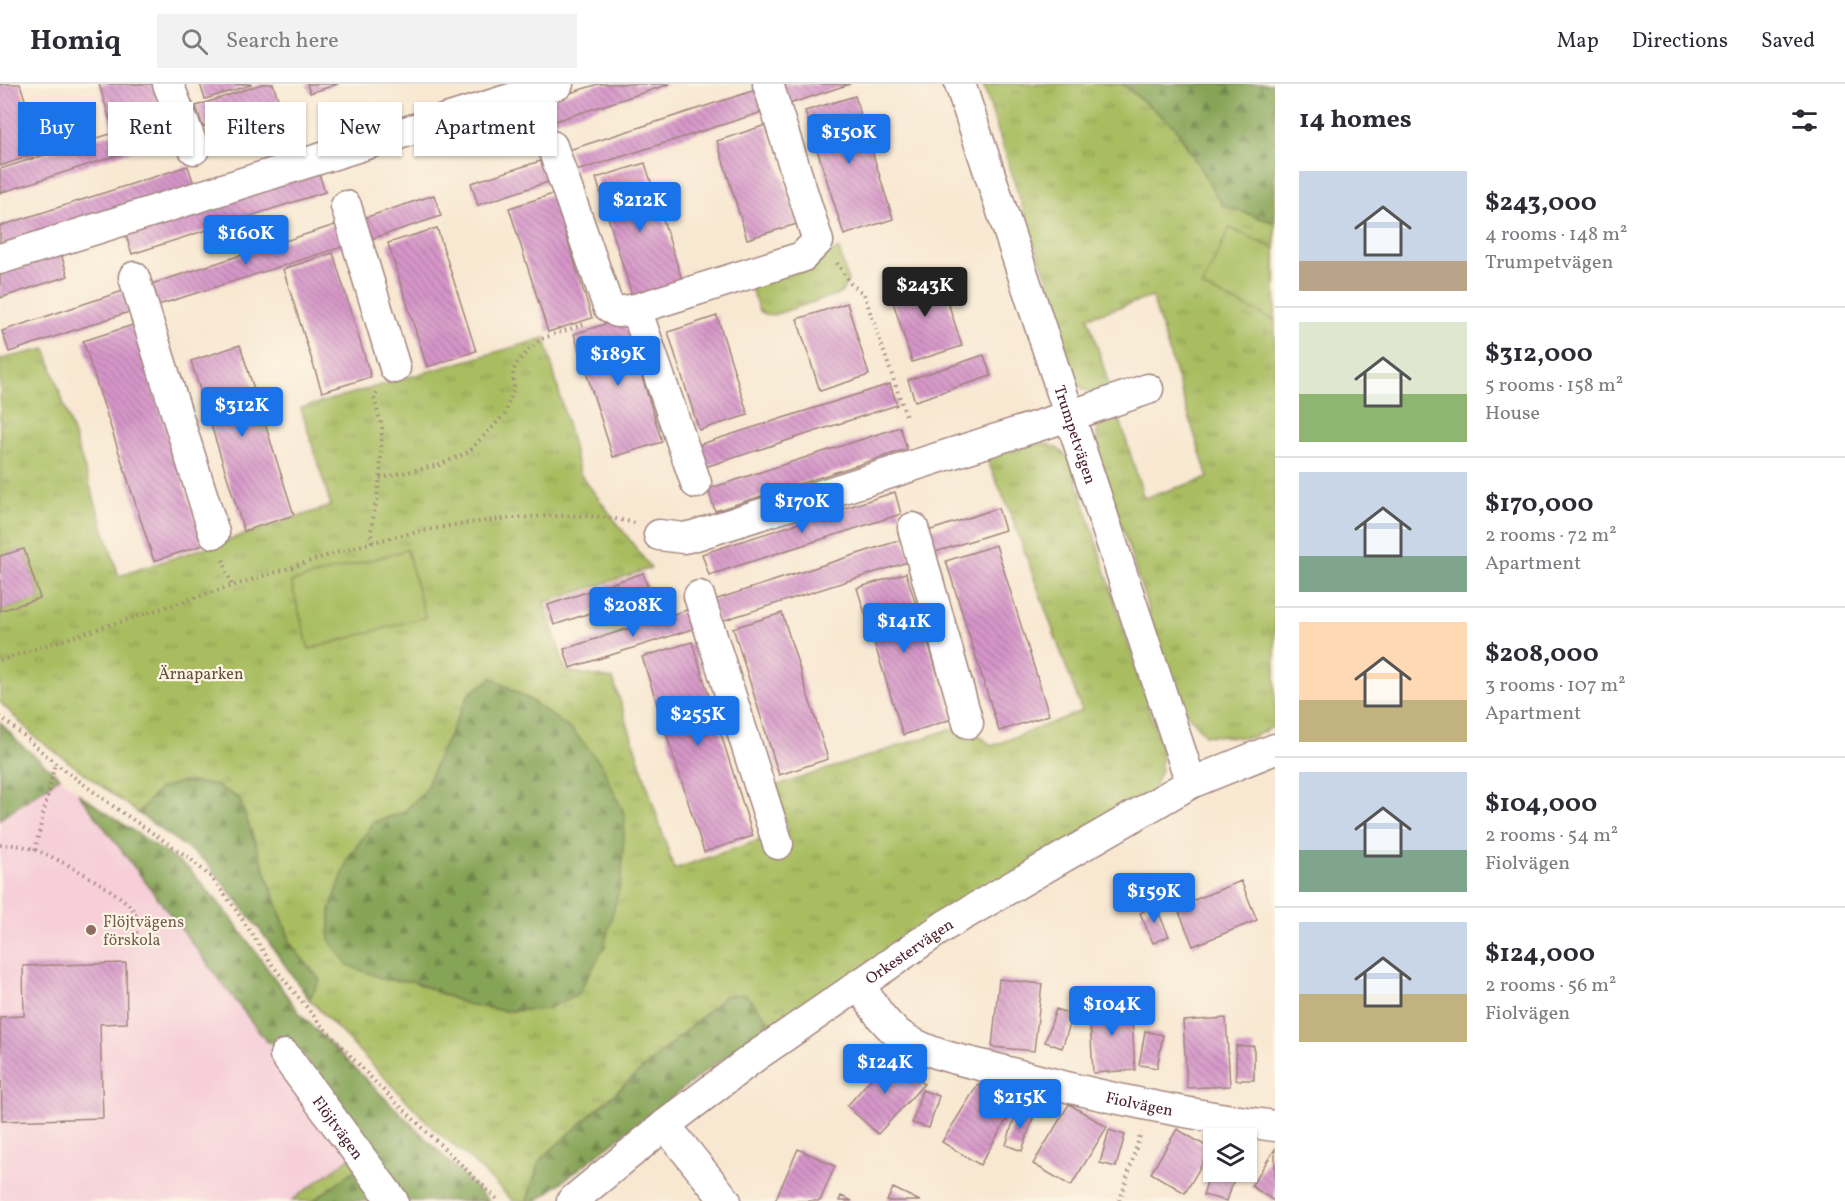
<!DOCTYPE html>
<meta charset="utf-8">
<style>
:root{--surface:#fff;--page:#f2f2f3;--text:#2b2b33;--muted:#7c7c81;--line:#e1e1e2;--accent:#1a73e8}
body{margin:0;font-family:Vollkorn,serif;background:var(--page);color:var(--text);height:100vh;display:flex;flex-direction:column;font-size:22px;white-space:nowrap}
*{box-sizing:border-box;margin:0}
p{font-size:20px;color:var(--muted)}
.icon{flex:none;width:33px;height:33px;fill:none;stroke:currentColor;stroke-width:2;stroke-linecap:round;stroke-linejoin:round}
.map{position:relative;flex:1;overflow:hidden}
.panel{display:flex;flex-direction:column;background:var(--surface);width:570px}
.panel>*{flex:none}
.guide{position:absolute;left:18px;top:18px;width:570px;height:54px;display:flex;gap:12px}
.tools{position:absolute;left:1203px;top:1044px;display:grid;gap:12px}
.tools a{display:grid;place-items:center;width:54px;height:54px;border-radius:0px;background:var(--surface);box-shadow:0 2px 4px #0004;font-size:30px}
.price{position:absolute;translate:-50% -51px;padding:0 14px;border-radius:6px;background:var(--accent);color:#fff;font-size:20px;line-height:39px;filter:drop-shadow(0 2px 3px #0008)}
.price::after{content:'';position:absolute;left:50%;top:36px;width:18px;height:14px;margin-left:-9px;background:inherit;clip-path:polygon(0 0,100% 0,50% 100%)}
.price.selected{background:#222;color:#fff}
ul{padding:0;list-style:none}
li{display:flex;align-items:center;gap:18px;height:150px;padding:0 24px}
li+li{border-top:2px solid var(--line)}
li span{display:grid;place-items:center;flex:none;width:168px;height:120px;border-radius:0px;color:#555}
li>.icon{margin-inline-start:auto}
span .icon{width:72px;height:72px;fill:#fffc;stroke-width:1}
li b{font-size:26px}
h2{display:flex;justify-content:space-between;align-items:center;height:72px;padding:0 24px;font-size:26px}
.chip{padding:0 21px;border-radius:0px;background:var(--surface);box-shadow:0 2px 4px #0004;font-size:21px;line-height:54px}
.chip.selected{background:var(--accent);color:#fff}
header{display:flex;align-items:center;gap:36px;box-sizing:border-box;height:84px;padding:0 30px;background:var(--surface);border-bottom:2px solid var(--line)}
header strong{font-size:28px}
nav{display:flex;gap:33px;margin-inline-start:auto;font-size:21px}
.search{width:420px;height:54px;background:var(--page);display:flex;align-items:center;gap:15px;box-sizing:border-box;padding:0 21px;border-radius:0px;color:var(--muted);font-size:22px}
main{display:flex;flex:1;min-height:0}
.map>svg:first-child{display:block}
</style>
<header>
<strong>Homiq</strong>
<div class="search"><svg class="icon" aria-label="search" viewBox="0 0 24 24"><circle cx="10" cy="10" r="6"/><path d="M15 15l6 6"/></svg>Search here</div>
<nav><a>Map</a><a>Directions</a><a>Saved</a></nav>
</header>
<main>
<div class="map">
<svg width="1275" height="1117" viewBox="0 0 1275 1117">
<defs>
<pattern id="grass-tufts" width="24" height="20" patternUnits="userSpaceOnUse" patternTransform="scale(1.5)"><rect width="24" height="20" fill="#a9bd61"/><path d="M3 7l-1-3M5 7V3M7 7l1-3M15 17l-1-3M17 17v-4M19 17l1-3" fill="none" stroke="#8c9950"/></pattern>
<pattern id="forest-firs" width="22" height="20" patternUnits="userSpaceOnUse" patternTransform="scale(1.5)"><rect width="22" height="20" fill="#86a457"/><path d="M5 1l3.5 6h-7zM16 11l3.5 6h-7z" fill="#708548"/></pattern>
<pattern id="building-back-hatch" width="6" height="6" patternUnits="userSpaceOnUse" patternTransform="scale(1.5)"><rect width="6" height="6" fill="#d696c9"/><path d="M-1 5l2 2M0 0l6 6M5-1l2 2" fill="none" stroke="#b07aa3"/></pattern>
</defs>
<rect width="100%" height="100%" fill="#fcf5e5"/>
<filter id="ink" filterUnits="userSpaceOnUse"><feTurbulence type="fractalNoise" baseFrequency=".0167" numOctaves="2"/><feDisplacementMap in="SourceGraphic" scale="12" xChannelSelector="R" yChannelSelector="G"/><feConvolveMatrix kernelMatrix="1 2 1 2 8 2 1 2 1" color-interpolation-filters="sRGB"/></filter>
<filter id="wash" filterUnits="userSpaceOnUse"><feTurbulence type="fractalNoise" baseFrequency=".008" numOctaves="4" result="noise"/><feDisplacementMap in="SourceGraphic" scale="24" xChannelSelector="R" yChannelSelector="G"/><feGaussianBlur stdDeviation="1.35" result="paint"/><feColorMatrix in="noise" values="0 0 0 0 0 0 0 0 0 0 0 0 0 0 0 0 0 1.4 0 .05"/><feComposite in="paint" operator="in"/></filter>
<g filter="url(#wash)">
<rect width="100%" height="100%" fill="#f8e8d2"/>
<path fill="#f6cfd9" d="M60 693 78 709 273 965 351 1073 291 1117H0V735Z"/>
<path fill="url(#grass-tufts)" stroke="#7a6e46" stroke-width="1.5" fill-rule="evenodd" d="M983 0H1122L1176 44 1222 121 1275 139V642L1250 654 1205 651 1178 619 1098 368 1097 347 1105 336H1120L1144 414 1208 394 1152 213 1088 233 1110 304 1093 309 1083 305 1076 297 1062 253 1057 220 1034 159Z
M839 165 848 197 841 209 770 232 759 227 748 196Z
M545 254 580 390 651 484 544 519 566 587 613 595 674 785 789 746 773 703 966 640 992 662 1082 627 1011 430 985 371 1044 359 1057 364 1070 375 1162 666 1161 686 1152 708 775 943 725 912 540 1076 527 1117H513L469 1074 434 1045 309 915 319 896 292 862 239 714 159 705 138 729 35 653 0 618V527L40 514 24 465 0 472V275L46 265 119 492 331 422 301 324ZM492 594 530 616 574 648 547 925 506 927 466 920 412 897 386 896 330 857V826L349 773 374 738 403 729 425 707 438 674Z
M351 1073 359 1083 313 1117H291Z"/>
<path fill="url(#forest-firs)" stroke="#686241" stroke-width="1.5" d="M1122 0H1275V139L1222 121 1176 44Z
M492 594 530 616 574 648 601 680 625 732 621 798 603 866 578 910 547 925 506 927 466 920 412 897 386 896 348 881 330 857V826L349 773 374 738 403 729 425 707 438 674 469 610Z
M0 638 19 659 60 693 0 735Z
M181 698 213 700 239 714 292 862 320 896 309 915 260 846 206 778 138 729 159 705Z
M78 709 189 785 230 832 300 930 489 1117H409L371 1062 300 968 266 957Z
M745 910 775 943 719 977 537 1117H527L540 1076 725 912Z
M359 1083 381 1117H313Z"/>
<path fill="#a9bd61" stroke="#7a6e46" stroke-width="1.5" d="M1230 144 1275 165V236L1202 203Z
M407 466 425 533 309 565 291 498Z"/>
<g id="blocks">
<path fill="url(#building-back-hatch)" d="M0 0H20L42 68 0 82Z
M99 0H153L162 30 113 46Z
M200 0H251V1L205 15Z
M262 0H273L279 18 203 43 196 22Z
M307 0H338L310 9Z
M598 0H670L552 38 545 17Z
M779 0H850L786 21Z
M762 4 769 26 576 87 569 66Z
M855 12 893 135 844 151 805 27Z
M173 30 180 51 0 109V85Z
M766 41 797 140 747 155 717 57Z
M547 75 554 96 478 121 471 99Z
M645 79 684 202 634 218 596 94Z
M188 82 195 104 2 165 0 158V142Z
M318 87 325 108 132 170 125 149Z
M553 110 592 234 548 248 509 124Z
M434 111 441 132 365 157 358 136Z
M338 140 345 162 152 223 145 202Z
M437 144 476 267 427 283 388 159Z
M333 169 371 293 322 308 283 185Z
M61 170 68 192 0 214V191Z
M939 190 962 262 912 278 889 205Z
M126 206 132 227 9 268 2 247Z
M847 219 869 291 820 307 797 235Z
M717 232 748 331 699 346 668 248Z
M624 234 662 358 613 373 574 250Z
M133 241 203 461 154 477 83 257Z
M240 261 294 431 244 447 191 277Z
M984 271 991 292 915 317 908 296Z
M890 300 897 321 705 383 698 361Z
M900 343 907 365 715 427 708 405Z
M895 408 901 430 709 491 702 470Z
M998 424 1005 446 929 470 922 449Z
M904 455 911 477 718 538 711 517Z
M996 461 1049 631 999 647 946 477Z
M24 465 40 514 0 527V472Z
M643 489 650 509 554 541 548 521Z
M906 489 952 635 903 651 857 504Z
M696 523 702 542 570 584 564 565Z
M782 529 828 675 779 691 733 544Z
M692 558 753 752 704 768 642 573Z
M1241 797 1257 836 1193 862 1177 823Z
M1155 821 1169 852 1153 859 1140 829Z
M126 879 127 939 100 940 103 1034 2 1037 0 933 24 932 23 882Z
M999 895 1042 900 1034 967 992 963Z
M1131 917 1135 986 1093 989 1089 920Z
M1056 925 1073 931 1062 964 1045 958Z
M1226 934 1230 1002 1187 1004 1183 937Z
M1145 947 1163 951 1157 984 1139 981Z
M1236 962H1254V996H1236Z
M892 971 924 1000 878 1050 847 1022Z
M978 1000 1015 1022 980 1081 942 1058Z
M922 1006 939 1012 929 1044 912 1039Z
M1069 1020 1107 1043 1071 1102 1033 1080Z
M1017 1025 1034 1031 1022 1067 1006 1061Z
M1177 1045 1211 1065 1185 1109 1151 1089Z
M1109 1046 1125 1051 1116 1083 1100 1079Z
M798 1065 835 1082 820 1117H775Z
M1275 1065V1117H1274L1251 1102Z
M1214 1076V1088H1236L1227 1117 1203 1111Z
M893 1104 920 1117H887Z
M841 1112 852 1117H839Z"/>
</g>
</g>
<g filter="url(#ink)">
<use href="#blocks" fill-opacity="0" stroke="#a1847e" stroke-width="1.5"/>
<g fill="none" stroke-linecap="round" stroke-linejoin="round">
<g stroke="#a1847e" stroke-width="33">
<g id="minor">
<path d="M168 0 194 65"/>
<path id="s1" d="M960 0 1191 699"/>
<path d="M552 62 608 222 617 228 636 225 802 173 818 157 768 0"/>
<path d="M346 122 395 284"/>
<path d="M0 175 558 0"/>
<path d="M134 193 214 449"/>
<path d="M636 225 696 399"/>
<path d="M913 444 968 639"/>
<path d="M659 451 683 454 693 452 1069 332 1148 305"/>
<path d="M699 512 778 760"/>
<path id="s2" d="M859 900C872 920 884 942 906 955 933 972 966 977 997 985 1088 1010 1181 1030 1275 1042"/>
<path id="s3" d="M285 971 393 1117"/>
<path d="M665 1041 726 1117"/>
<path id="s4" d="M572 1117 665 1041 753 974 946 841 1191 699 1275 665"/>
</g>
</g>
<path stroke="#a1847e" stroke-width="4" stroke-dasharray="1.5 4.5" stroke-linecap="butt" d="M837 179 851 200 864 210 906 332
M380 394 439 381 468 368 505 330 514 305 513 287 518 277 541 255 587 239
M372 458 371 447 380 394 382 344 374 313 379 306
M223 476 232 502
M0 576 348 465C415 446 482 434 552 432 581 431 608 432 635 439
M0 632 55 679 117 725 188 773 211 793 234 823 273 882 322 942 378 1001 499 1117
M0 761C12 760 25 762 36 766 57 774 123 809 134 827 139 834 136 850 136 859
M35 766 55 679
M1120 1117 1141 1048"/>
<use href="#minor" stroke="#fff" stroke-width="30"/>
</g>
</g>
<circle fill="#8d6e63" stroke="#fcf5e5" stroke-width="2" cx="91" cy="846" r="6"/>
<g text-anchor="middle" stroke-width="4.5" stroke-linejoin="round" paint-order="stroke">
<g font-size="16" fill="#4a1f2b" stroke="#fcf5e5">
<text dy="6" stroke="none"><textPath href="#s1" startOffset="369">Trumpetvägen</textPath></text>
<text dy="6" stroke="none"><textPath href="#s4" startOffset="420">Orkestervägen</textPath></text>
<text dy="6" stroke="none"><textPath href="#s2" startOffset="316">Fiolvägen</textPath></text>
<text dy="6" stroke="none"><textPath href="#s3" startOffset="90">Flöjtvägen</textPath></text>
</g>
<g font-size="16" fill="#664e3b" stroke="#fcf5e5">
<text x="201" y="595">Ärnaparken</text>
</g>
<g font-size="16" fill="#785e54" stroke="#fcf5e5" text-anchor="start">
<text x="103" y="843">Flöjtvägens<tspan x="103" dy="18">förskola</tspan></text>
</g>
</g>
</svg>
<div class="tools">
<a><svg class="icon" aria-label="layers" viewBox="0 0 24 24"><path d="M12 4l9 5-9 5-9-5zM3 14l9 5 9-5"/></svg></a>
</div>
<b class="price" style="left:849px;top:81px">$150K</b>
<b class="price" style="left:640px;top:149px">$212K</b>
<b class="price" style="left:246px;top:182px">$160K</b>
<b class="price selected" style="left:925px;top:234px">$243K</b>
<b class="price" style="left:618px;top:303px">$189K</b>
<b class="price" style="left:242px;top:354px">$312K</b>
<b class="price" style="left:802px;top:450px">$170K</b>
<b class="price" style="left:633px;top:554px">$208K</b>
<b class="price" style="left:904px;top:570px">$141K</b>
<b class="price" style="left:698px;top:663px">$255K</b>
<b class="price" style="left:1154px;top:840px">$159K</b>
<b class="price" style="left:1112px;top:953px">$104K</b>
<b class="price" style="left:885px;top:1011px">$124K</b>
<b class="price" style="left:1020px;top:1046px">$215K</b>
<div class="guide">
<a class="chip selected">Buy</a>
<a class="chip">Rent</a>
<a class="chip">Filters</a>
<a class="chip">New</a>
<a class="chip">Apartment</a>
</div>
</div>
<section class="panel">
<h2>14 homes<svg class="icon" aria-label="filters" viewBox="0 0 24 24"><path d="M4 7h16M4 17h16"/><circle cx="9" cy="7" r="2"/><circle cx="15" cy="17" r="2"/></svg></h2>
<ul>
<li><span style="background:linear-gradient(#c9d6e8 75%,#b9a48a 0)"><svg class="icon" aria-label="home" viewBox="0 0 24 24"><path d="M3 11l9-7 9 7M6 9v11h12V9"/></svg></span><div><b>$243,000</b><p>4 rooms · 148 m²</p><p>Trumpetvägen</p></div></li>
<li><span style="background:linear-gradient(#dfe7d0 60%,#8fb573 0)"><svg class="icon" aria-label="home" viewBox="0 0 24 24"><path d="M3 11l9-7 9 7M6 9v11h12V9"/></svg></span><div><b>$312,000</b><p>5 rooms · 158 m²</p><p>House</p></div></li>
<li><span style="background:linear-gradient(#c9d6e8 70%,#7fa58c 0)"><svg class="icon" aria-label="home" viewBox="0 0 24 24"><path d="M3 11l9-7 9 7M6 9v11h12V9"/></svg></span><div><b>$170,000</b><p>2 rooms · 72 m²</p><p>Apartment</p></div></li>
<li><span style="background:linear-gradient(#ffd9b3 65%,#c2b280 0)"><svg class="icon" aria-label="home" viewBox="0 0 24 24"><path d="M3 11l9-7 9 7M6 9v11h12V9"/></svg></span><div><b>$208,000</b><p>3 rooms · 107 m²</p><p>Apartment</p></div></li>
<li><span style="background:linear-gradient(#c9d6e8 65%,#7fa58c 0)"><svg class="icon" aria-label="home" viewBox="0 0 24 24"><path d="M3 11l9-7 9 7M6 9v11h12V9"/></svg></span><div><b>$104,000</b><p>2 rooms · 54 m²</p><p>Fiolvägen</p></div></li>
<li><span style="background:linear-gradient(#c9d6e8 60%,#c2b280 0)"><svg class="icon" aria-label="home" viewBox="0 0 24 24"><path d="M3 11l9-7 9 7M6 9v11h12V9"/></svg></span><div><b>$124,000</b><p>2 rooms · 56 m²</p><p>Fiolvägen</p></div></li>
</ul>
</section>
</main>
